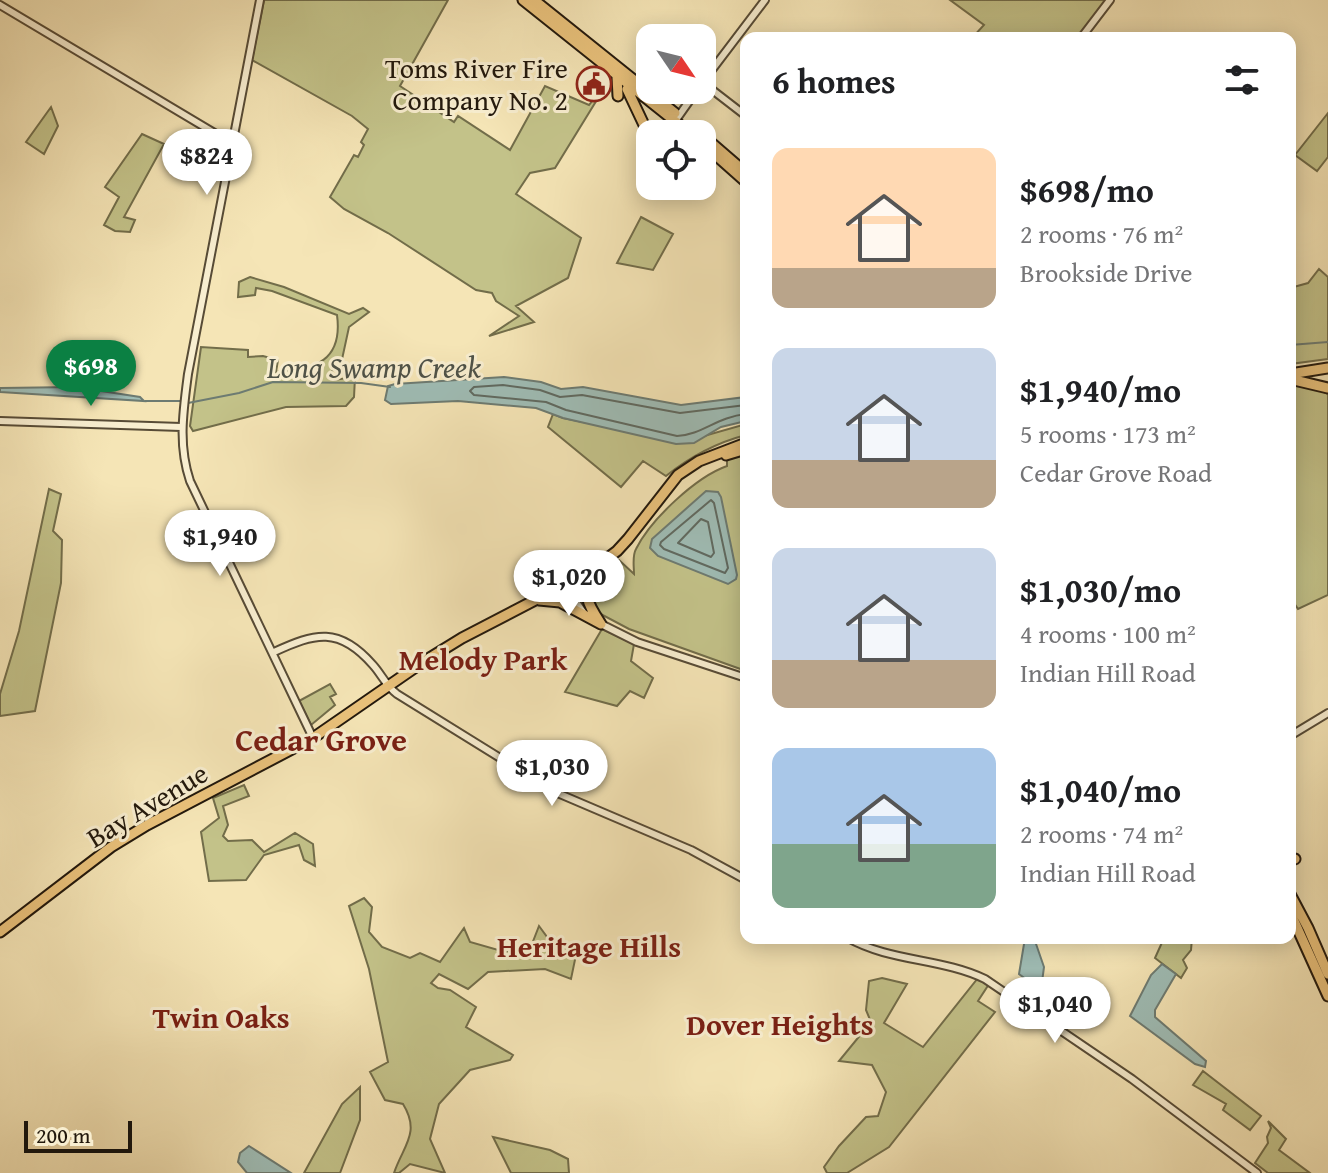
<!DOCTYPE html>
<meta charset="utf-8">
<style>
:root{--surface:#fff;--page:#f6f6f6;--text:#202124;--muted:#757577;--accent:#0b8043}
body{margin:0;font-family:"Gentium Book Plus",serif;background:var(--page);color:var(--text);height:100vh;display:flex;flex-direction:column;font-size:30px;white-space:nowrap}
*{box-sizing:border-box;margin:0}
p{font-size:26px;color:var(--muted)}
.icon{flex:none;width:44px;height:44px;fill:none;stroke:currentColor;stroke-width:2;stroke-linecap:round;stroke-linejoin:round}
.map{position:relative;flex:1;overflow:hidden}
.side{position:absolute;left:740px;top:32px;width:556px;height:912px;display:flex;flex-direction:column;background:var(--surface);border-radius:16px;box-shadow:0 4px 20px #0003}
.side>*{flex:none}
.needle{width:52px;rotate:125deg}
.controls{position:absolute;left:636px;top:24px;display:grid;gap:16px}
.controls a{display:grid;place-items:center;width:80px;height:80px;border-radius:16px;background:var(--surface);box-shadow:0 4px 20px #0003;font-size:40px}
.scale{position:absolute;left:24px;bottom:20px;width:108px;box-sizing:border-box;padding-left:8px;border:4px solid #22180c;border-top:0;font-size:22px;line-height:28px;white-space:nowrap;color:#22180c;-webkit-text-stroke:6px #f8eed0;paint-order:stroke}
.price{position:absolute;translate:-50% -68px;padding:0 18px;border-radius:28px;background:#fff;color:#222;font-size:26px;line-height:52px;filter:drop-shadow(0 2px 4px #0008)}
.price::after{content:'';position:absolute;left:50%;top:48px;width:24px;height:18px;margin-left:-12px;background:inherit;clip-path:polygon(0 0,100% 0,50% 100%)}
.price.selected{background:var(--accent);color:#fff}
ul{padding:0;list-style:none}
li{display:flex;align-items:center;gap:24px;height:200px;padding:0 32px}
li span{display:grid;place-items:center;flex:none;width:224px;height:160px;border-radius:16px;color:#555}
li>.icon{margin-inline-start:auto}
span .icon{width:96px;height:96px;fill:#fffc;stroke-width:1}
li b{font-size:34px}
h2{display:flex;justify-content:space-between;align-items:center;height:96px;padding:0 32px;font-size:34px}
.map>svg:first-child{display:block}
</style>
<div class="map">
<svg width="1328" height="1173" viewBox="0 0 1328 1173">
<rect width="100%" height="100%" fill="#f5e5b6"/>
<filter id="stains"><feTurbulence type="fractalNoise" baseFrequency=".0025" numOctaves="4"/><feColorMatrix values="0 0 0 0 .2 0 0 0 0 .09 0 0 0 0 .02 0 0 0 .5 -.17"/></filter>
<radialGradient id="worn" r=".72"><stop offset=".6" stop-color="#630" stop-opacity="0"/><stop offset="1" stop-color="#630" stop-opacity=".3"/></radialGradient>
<path fill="#c3c289" stroke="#726d4a" stroke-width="2" d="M264 0H448L400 86 454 122 458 116 510 150 545 86 589 105 611 77 555 168 530 173 516 194 581 238 568 278 516 306 534 322 489 336 519 316 496 301 492 293 476 290 388 233 344 209 330 197 354 155 358 157 364 145 361 142 368 129 352 116 252 60Z
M950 0H1106L1077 38H972L984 25Z
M51 107 58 126 44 154 26 142Z
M1328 113V157L1317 171 1295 155Z
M142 134 164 144 124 217 135 220 130 232 115 231 104 225 119 197 105 187Z
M641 217 673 234 653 270 617 263Z
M1319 269 1328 277V359L1290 364V288L1308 283Z
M250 277 284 287 349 314 363 308 369 312 349 327 341 364 332 371 334 380 355 377 354 397 346 406 286 407 193 431 190 426 201 347 248 350V357L263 356 278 360 276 372C316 370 343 360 337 315L272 291 256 288 255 295 238 297 239 282Z
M1290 385 1317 389 1328 394V595L1298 609 1290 597Z
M553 414 563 418 683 442 746 424V435C715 443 691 456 666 476L643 461 621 487 548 427Z
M746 454V671L629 629 595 611 589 597 597 577 619 560 634 574C634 566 632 556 636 549 651 519 696 477 727 466V459Z
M49 489 61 494 53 531 62 540 61 583 35 711 0 716V694L19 631Z
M602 629 634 644 631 661 653 678 644 698 630 691 617 706 565 692Z
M330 684 336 694 330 697 335 705 311 725 299 701Z
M244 785 249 796 223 806 228 825 223 836 228 841 252 840 264 852 295 833 313 844 315 866 304 860 299 845 264 855 246 880 209 881 201 832 219 818 213 798Z
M364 898 372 907 369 932 382 947 410 958 420 953 440 962 464 928 470 942 505 952 532 944 539 926 553 945 577 950 571 979 545 969 488 972 468 989 439 974 431 983 438 988 450 990 476 1007 466 1027 513 1055 510 1060 470 1070 439 1104 430 1139 445 1173 410 1164 399 1173H394C403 1146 421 1133 403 1104L385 1100 370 1072 388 1062 369 969 349 906Z
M1164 938H1192L1191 950 1183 960 1187 968 1181 978 1155 958Z
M882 978 907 984 884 1023 923 1047 978 978 989 984 978 1001 995 1012 889 1147 847 1173H827L824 1167 839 1146 866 1117 878 1116 886 1092 872 1065 839 1061 871 1022 866 1010 869 981Z
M1203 1071 1261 1116 1250 1130 1223 1110 1226 1104 1193 1085Z
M360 1087V1120L340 1173H304L342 1104Z
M1268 1121 1286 1139 1279 1150 1310 1173H1268L1255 1163 1268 1143 1267 1137 1271 1128Z
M493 1137 550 1150 568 1159 569 1173H511Z"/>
<path fill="#9fbdb6" stroke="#6d7b72" stroke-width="2" d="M504 377 541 382 561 389 583 387 681 405 746 397V421L721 427 694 443 676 444 563 418 536 408 458 401 391 404 385 400 388 386 395 384Z
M75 387 140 397 144 401 0 392V388Z
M706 491 718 492 721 497 737 575 736 579 728 584 658 556 650 548 652 539Z
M1025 938H1034L1035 941 1044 967 1042 982 1044 988 1031 983 1019 974Z
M1162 964 1176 974 1155 1010V1017L1206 1061 1205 1067 1195 1064 1130 1016 1151 975Z
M249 1146 291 1173H247L238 1162 240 1153Z"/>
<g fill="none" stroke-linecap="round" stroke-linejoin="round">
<path stroke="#606a61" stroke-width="2" d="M746 405 680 413 582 395 560 397 540 390 503 385 474 387 470 391 474 395 546 402 566 410 677 436C702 435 717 417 746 414
M711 500 714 503 728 568 725 573 664 549 660 545 661 542Z
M701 519 708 522 714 553 711 557 678 543Z"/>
<path stroke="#6d7b72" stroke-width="2" d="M1290 345 1328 342
M145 401H182
M188 403 239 393 273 382 361 383 390 387"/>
<g stroke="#574b36" stroke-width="10">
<path id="minor" d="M260 0 188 374C183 412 178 445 190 481L313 738
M0 5 233 144
M1081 38 1110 0
M702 82 746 116
M702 83 765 0
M666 134 697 90
M0 421 181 427
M564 585 583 612
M599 623 637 642 746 678
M274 652C315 633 339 626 373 665 382 675 386 686 397 694L555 792 691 850 746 880
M1290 736 1328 713
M848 938C890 962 942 958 985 979L1132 1079 1257 1173"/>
</g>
<g stroke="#22180c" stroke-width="13">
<path id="major" d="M523 0 691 134
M534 0 675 113
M617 77 618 96
M627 89 645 127 653 134
M702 135 746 173
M702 143 746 182
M1290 374 1328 368
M1290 379 1328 388
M726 455 746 449
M596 570C582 596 586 601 601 624
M539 600 560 602 601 624
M1290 860 1295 859
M1290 894 1308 928 1328 974
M1290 912 1328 996
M0 932 111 847 147 825 313 738 423 662 462 638 589 572 617 551 628 539 678 475 699 461 746 443"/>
</g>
<use href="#minor" stroke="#f8eed0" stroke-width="6"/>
<use href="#major" stroke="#eac27b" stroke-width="9"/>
</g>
<defs>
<g id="civic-ring" transform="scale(1.8)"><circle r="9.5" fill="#f8eed0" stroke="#8f2418" stroke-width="1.5"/><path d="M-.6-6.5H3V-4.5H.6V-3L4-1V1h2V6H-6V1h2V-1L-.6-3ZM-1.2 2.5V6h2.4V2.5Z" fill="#8f2418"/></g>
</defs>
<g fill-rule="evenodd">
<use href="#civic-ring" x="594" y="84"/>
</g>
<g text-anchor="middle" stroke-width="6" stroke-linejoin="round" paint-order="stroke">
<g font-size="28" fill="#22180c" stroke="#f8eed0" text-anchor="end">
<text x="568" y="78">Toms River Fire<tspan x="568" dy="32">Company No. 2</tspan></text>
</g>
<g font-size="28" fill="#22180c" stroke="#f8eed0">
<text transform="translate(147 805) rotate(-31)" y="10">Bay Avenue</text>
</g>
<g font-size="30" font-style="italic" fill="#4e5248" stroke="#f8eed0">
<text x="374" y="378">Long Swamp Creek</text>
</g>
<g font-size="30" font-weight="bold" fill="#7a1f14" stroke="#f8eed0">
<text x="483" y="670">Melody Park</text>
<text x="589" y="957">Heritage Hills</text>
<text x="221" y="1028">Twin Oaks</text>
<text x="780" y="1035">Dover Heights</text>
</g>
<g font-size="32" font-weight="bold" fill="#7a1f14" stroke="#f8eed0">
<text x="321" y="751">Cedar Grove</text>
</g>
</g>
<rect width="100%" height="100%" filter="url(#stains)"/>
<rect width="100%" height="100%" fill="url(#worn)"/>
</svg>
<div class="controls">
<a><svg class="needle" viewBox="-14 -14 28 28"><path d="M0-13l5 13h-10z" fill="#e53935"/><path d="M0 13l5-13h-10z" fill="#757577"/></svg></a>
<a><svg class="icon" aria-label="locate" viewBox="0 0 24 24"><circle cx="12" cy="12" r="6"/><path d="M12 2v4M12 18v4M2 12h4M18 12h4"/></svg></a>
</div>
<div class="scale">200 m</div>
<b class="price" style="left:207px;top:197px">$824</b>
<b class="price selected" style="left:91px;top:408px">$698</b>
<b class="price" style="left:220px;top:578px">$1,940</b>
<b class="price" style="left:569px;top:618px">$1,020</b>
<b class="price" style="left:552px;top:808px">$1,030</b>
<b class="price" style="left:1055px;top:1045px">$1,040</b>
<section class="side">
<h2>6 homes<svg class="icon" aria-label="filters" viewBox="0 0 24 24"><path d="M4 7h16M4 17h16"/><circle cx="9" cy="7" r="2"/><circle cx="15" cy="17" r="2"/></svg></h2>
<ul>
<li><span style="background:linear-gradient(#ffd9b3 75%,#b9a48a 0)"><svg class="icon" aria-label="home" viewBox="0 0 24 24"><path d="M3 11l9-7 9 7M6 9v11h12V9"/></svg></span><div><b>$698/mo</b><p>2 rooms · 76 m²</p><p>Brookside Drive</p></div></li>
<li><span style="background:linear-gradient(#c9d6e8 70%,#b9a48a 0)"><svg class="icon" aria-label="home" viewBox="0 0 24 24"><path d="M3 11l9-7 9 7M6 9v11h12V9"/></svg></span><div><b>$1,940/mo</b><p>5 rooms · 173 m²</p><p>Cedar Grove Road</p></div></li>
<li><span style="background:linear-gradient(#c9d6e8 70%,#b9a48a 0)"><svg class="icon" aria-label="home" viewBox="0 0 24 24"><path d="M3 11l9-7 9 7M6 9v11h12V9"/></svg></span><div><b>$1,030/mo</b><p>4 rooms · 100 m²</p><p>Indian Hill Road</p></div></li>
<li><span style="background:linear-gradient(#a9c7e8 60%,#7fa58c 0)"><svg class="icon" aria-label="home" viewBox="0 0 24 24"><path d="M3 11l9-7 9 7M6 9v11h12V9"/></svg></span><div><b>$1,040/mo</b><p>2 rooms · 74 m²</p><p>Indian Hill Road</p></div></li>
</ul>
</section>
</div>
